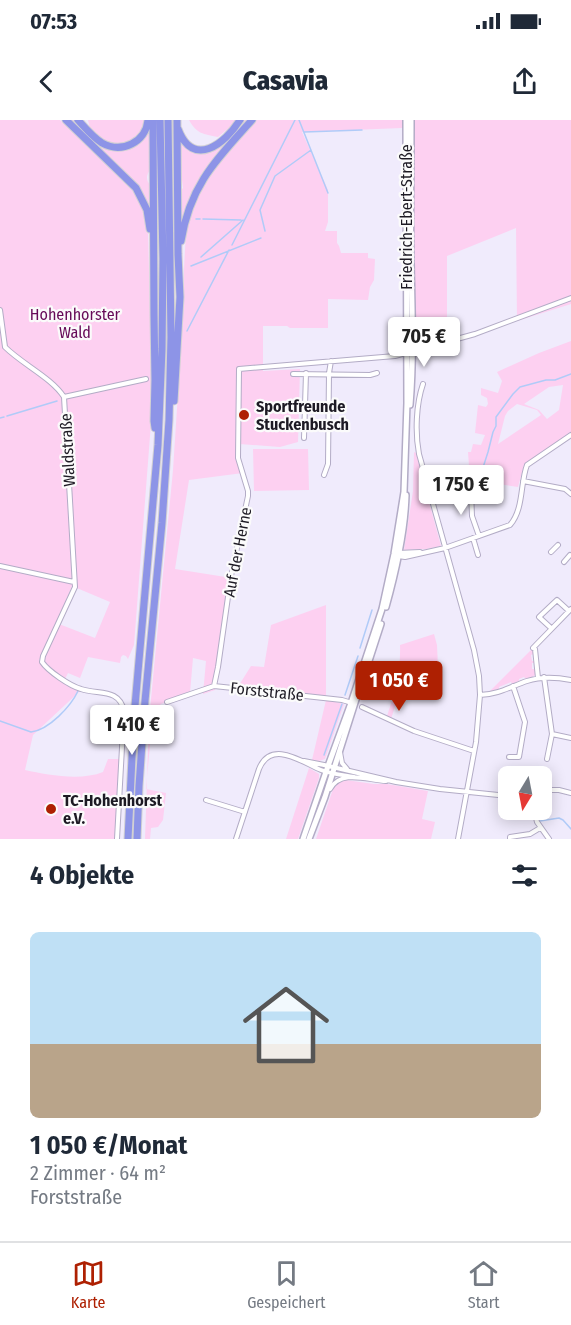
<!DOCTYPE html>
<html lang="de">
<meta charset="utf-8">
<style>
:root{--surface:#fff;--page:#f2f2f3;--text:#1f2937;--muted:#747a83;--line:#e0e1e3;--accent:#ae2002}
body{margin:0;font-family:"Fira Sans Condensed",sans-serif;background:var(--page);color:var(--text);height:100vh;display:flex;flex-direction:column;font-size:22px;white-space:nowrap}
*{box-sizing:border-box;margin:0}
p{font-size:20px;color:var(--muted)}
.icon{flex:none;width:33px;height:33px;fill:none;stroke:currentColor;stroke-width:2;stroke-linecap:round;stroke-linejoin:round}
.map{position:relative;height:719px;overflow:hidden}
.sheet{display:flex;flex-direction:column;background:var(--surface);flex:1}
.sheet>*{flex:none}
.needle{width:39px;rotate:190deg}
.controls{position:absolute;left:498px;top:646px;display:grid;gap:12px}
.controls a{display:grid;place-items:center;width:54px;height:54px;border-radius:9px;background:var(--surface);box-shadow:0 3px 15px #0003;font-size:30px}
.price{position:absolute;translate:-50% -51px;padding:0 14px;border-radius:6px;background:#fff;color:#222;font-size:20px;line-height:39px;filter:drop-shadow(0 2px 3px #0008)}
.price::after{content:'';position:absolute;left:50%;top:36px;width:18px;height:14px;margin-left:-9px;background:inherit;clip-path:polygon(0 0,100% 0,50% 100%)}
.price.active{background:var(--accent);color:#fff}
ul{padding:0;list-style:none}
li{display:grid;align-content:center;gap:12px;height:318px;padding:0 30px}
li+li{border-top:2px solid var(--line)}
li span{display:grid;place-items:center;height:186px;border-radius:9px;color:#555}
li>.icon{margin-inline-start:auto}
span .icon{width:108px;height:108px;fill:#fffc;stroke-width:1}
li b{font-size:26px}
h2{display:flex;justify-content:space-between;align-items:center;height:72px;padding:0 30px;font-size:26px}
.status{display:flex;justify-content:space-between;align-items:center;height:42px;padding:0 30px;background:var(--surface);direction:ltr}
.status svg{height:16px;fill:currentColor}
header{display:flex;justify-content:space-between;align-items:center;height:78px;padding:0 30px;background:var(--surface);font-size:27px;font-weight:800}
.tabs{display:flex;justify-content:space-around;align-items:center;height:84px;border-top:2px solid var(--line);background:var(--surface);font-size:16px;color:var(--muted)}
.tabs a{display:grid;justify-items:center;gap:3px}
.tabs .active{color:var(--accent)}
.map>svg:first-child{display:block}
</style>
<div class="status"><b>07:53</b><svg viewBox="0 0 49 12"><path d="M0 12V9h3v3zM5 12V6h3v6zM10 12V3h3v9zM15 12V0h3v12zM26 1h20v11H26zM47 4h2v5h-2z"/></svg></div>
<header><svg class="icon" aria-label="back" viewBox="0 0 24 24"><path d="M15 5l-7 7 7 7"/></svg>Casavia<svg class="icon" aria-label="share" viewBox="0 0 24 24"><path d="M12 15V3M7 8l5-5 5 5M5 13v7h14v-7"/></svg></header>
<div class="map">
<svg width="571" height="719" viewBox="0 0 571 719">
<rect width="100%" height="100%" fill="#f0ebfc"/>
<path fill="#fdd0f1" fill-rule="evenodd" d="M0 0H60L135 71 145 93 148 107 152 290 134 525 128 539 126 536 123 535 121 537 120 543 88 537 80 558 68 553 65 559 46 546 44 541V538L59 504 95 518 110 482 72 466 41 539H39L40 543H42L64 561 80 571 33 615 25 650C47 655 81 661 103 652L108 639H119L116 719H0Z
M69 0H76L98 23 127 29 150 1V50C146 55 146 60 150 65L152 102 143 74Z
M88 0H146L143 10 132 22 115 25 103 21 90 9Z
M189 0H238L232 8 230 7 218 17C203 14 197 14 189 0Z
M242 0H248L203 52 190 76 181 105 180 71 183 68 182 60 179 57V16L185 24 213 30Z
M254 0H402V8L302 12 328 70V102L325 111H337V123L339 126 341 133H368V138L375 139 374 160 370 167 368 180 328 179V208H290L287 206H263V251L300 249 298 322 280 327 239 324V337L243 353 189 360 175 449 232 458 215 570 203 574 206 541 193 538 190 573 161 584 153 592 146 669 166 673 163 700 158 707 151 708 150 719H145L149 600 173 350 184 180V149L186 111 194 79 211 51Z
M414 0H571V184L517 201 516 108 447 136V218L417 226 413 139Z
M571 221V313L524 345 518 367 499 364 467 370C466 362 468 356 467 346H469L468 332H471L473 324 481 325 485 315 475 313 478 285 486 287 488 284 487 278 481 275V268L498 273 502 261 497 252 539 233ZM563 265 559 290 547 299 539 290 524 284 549 267ZM517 284 537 290 541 295 498 324 505 296 508 291Z
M253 329H308L309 370 254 371Z
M414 332 416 333 426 371 441 426 426 429 404 430 413 371Z
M326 485V580L344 584 325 639 319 641 312 640 326 580 236 570 251 546 264 547 271 505Z
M434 514 437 525 439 569 403 561 391 599 387 596C395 572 401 550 400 525Z
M531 530H533L534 534 531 535 532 541H534L535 543H532V549H535L536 554 534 556 526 559 524 557 519 559V561L512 564 511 562 499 567V569L489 572Z
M309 648 319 654V658L298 719H286Z
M346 660 374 664H387L428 671 422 699 435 702 431 719H316L333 669 340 661Z"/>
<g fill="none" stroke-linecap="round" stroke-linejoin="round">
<path stroke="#b0cbf8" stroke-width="1.5" d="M299 0 328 73
M304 12 362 10
M196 99H200
M203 99 241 100
M265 111 260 90 275 56 311 30
M232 125 295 0
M201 137 243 100
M191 146 261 118
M187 211 229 130
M7 296 57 281
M0 298 4 297
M469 367 479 360 488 332 493 312 496 306V297L513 274 520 267 546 260H555L571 254
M360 528 372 490
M345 575 358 536
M0 601 31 612C49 610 71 586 78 571
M324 635 342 584
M540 701 559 698 563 700 571 709"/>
<g stroke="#b3acc6" stroke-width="6">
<path id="street" d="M0 190 5 227C22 244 52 258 64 277L75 467 43 536 42 542C48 551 70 566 81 569 99 575 119 568 124 591L117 719
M293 254 370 255 377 253
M423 264C416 284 415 313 419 334L474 530 479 556 480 575 476 622 458 719
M64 277 146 259
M304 318 306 253
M324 355 328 344 329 253 331 241
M523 361 565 369 571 374
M471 371 472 396 479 416
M473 418 478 435
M551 432 558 425
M398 433 420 432
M398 436 405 437 445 428 510 405C524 389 520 363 527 345L571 315
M564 442 570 435
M0 446 74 462
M551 508 539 497 557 480 569 491
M544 557 552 614 547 639
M538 558 535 529 533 528 571 489
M214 566 218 547 231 456 248 376V371L238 338 239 249 395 236 475 214 571 178
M480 575C497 575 512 566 527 561 542 556 556 557 571 560
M167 582 214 566 342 580 352 583
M362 587 414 611 474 631
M552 614 571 618
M340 632 342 643 347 649
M509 637H519L525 602 513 566
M304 641 324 645 396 662 440 669 508 676
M330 669C341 649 367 660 386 661
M542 670H559L571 673
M206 680 245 692
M534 690 537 702 549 719
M236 719 259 649C271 619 302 642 321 650 331 654 344 655 354 657
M510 719V717L530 714 540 708"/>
</g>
<g stroke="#b3acc6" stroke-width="8">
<path id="secondary" d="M410 285C414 238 412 190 411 143 410 95 411 48 411 0
M386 487C396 451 405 413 406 375
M368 544 381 504
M303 719 328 646 351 583 382 489 394 434 404 372 407 283 406 0
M309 719 325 677 359 570"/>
</g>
<g stroke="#d2d1d3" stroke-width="9">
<path id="highway" d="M66 0 136 68 147 90 150 109
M78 0C85 8 94 18 102 23 122 34 146 22 148 0
M153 0 154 194 155 260 154 301 155 308
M178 9C193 49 225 24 240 0
M181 121C190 65 216 40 252 0
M174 281 180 177 178 134 177 0
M128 719 134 597 158 325 162 229 163 139 160 0
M137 719 139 666 145 581 162 403 169 300 171 217 168 0"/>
</g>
<use href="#street" stroke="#fff" stroke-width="4"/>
<use href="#secondary" stroke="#fff" stroke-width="5"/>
<use href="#highway" stroke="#8d94e7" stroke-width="7"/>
</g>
<g fill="#ae2002" stroke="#fbfbfb" stroke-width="2">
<circle cx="244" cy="295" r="6"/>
<circle cx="51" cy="689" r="6"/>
</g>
<g text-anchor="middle" stroke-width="4.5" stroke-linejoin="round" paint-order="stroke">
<g font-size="16" fill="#1d1a24" stroke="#fbfbfb">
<text transform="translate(406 97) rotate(-90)" y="6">Friedrich-Ebert-Straße</text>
<text transform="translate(67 330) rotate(-93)" y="6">Waldstraße</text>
<text transform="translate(237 432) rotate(-79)" y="6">Auf der Herne</text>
<text transform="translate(267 571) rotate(6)" y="6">Forststraße</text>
</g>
<g font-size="16" fill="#660b58" stroke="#fbfbfb">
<text x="75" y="200">Hohenhorster<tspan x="75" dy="18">Wald</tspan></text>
</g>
<g font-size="16" font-weight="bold" fill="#1d1a24" stroke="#fbfbfb" text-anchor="start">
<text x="256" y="292">Sportfreunde<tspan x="256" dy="18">Stuckenbusch</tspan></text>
<text x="63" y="686">TC-Hohenhorst<tspan x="63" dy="18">e.V.</tspan></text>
</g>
</g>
</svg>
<div class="controls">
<a><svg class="needle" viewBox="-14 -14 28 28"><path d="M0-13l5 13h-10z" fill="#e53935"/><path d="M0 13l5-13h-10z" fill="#747a83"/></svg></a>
</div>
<b class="price" style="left:424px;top:248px">705 €</b>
<b class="price" style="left:461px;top:396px">1 750 €</b>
<b class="price active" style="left:399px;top:592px">1 050 €</b>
<b class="price" style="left:132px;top:636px">1 410 €</b>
</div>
<section class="sheet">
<h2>4 Objekte<svg class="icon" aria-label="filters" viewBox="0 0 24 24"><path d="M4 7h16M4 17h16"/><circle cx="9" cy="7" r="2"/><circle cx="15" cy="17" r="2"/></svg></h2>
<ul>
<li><span style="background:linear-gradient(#bfe0f5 60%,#b9a48a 0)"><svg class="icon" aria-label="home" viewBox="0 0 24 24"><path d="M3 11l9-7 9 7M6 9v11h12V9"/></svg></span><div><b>1 050 €/Monat</b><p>2 Zimmer · 64 m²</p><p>Forststraße</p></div></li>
</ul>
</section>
<nav class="tabs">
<a class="active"><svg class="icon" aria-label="map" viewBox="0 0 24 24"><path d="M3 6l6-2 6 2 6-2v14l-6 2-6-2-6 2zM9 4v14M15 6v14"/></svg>Karte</a>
<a><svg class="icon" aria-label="saved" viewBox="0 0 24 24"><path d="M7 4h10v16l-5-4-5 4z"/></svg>Gespeichert</a>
<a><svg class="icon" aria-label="home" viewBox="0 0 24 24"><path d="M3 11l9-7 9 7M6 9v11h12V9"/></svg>Start</a>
</nav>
